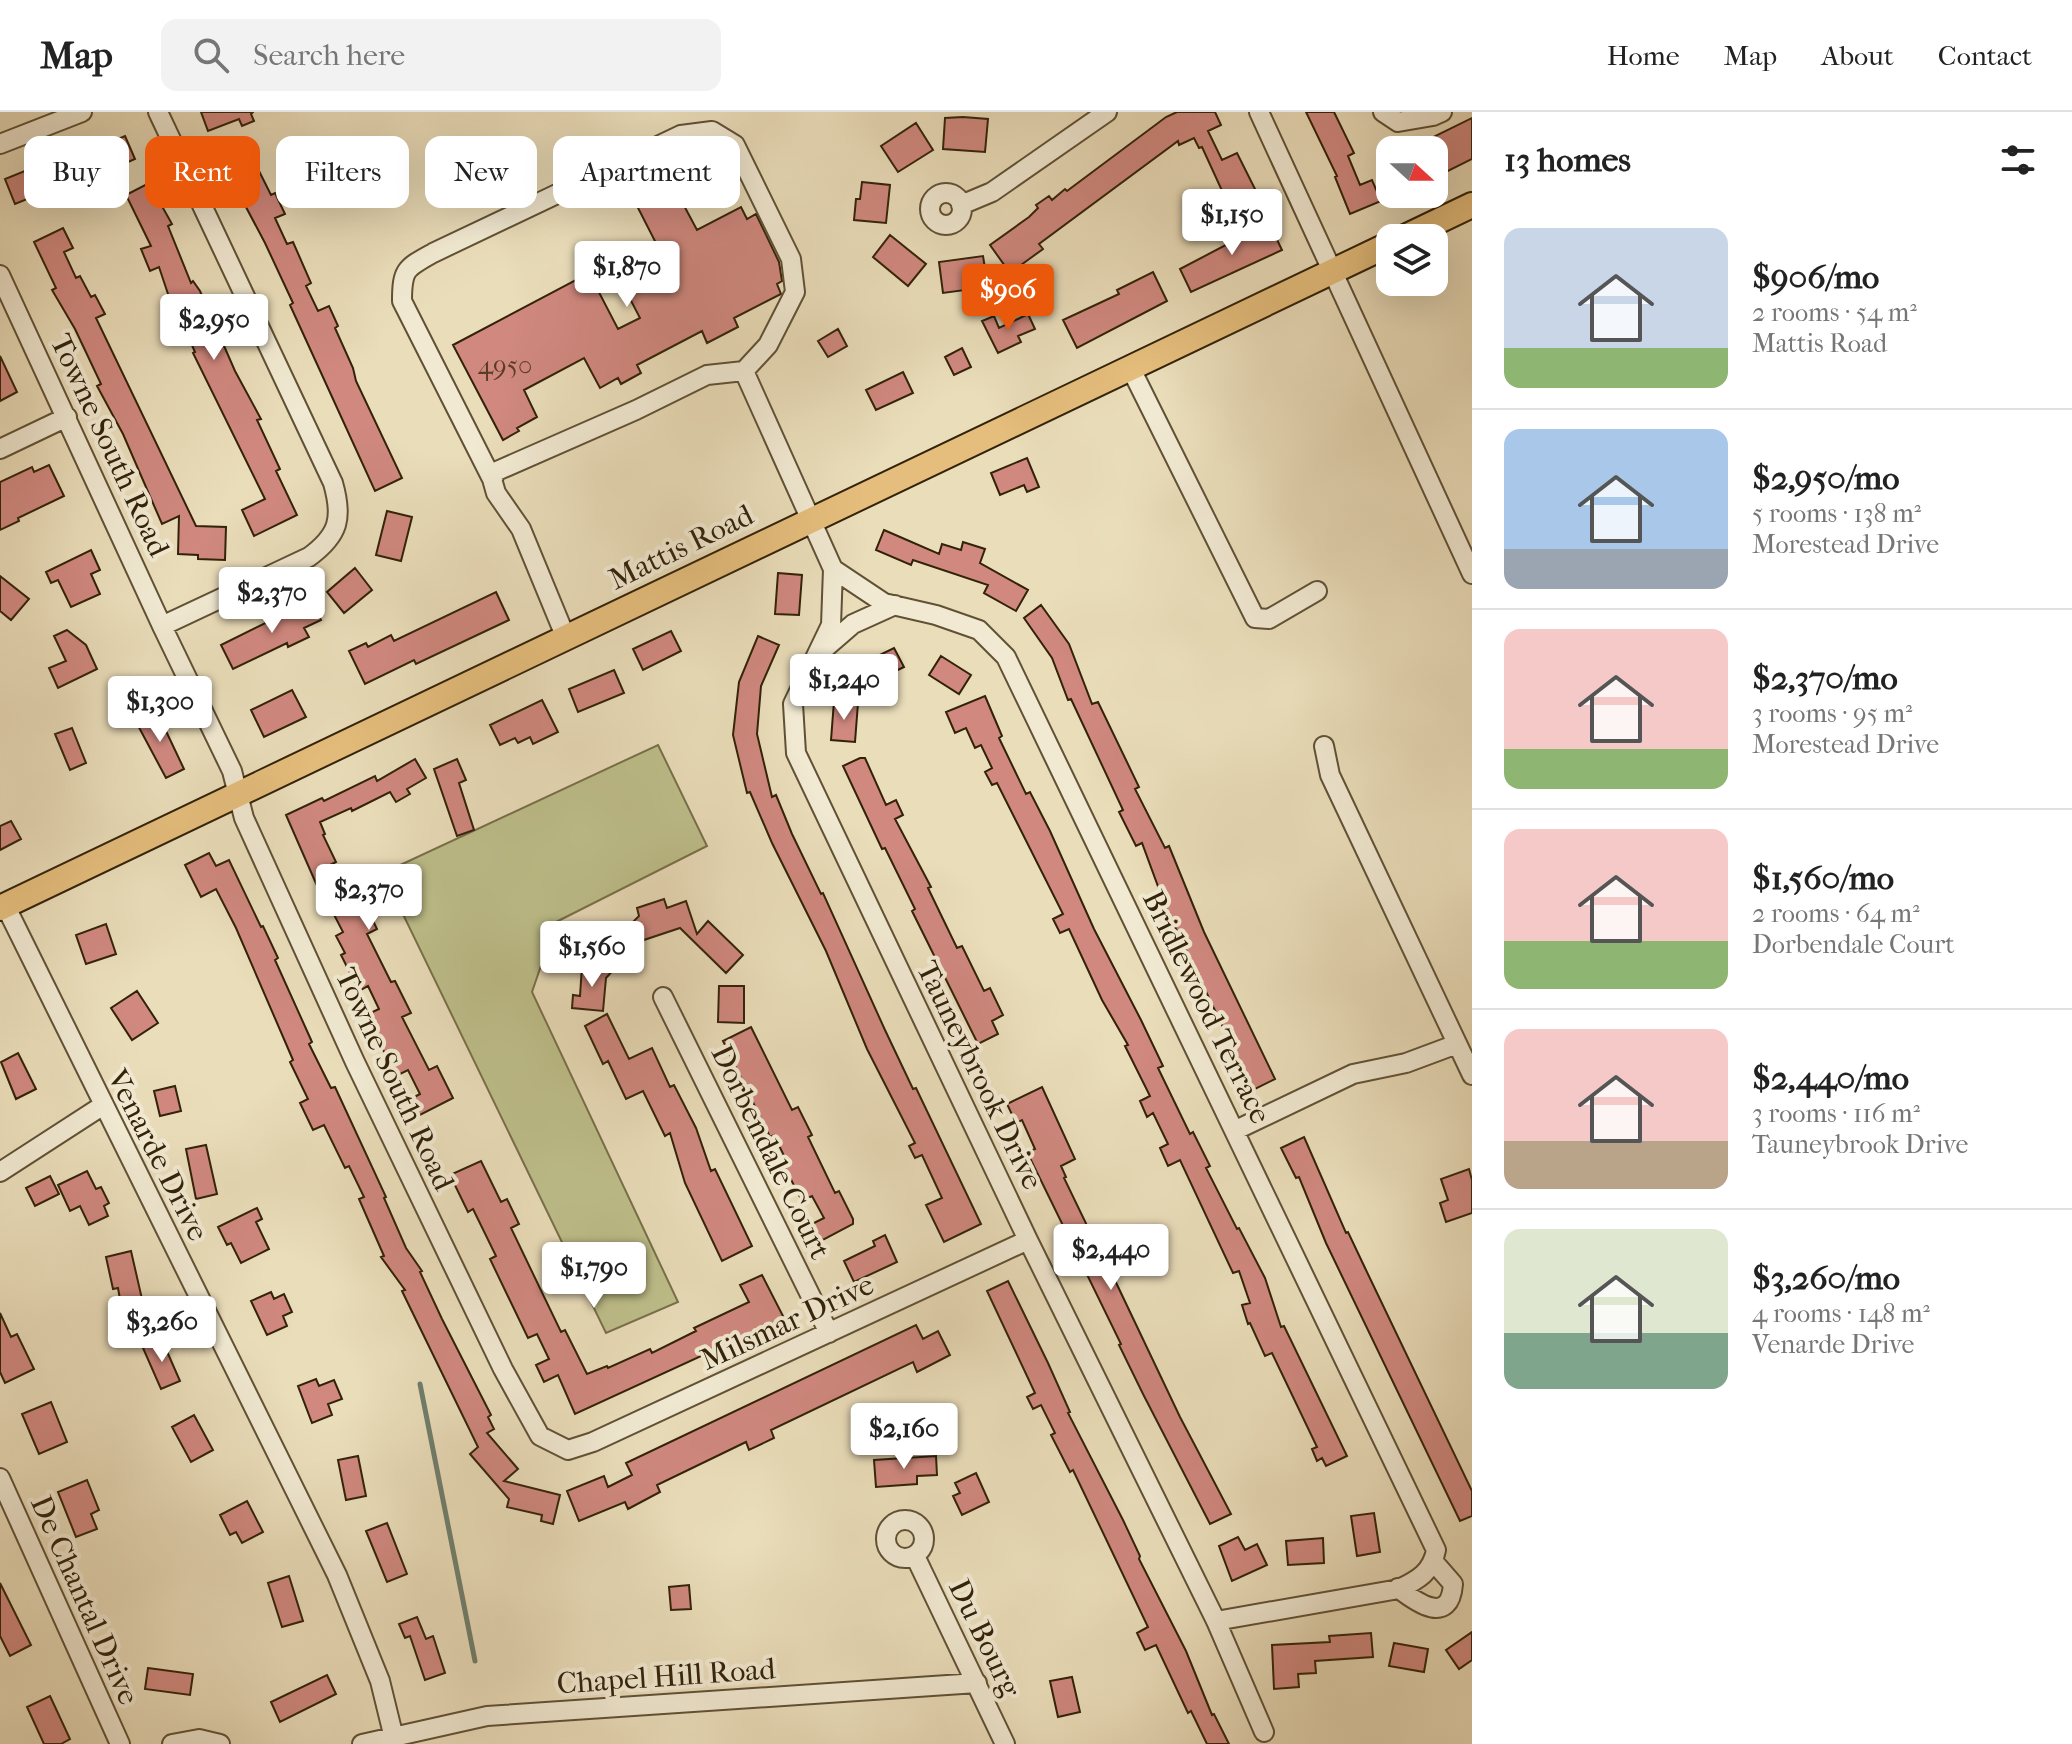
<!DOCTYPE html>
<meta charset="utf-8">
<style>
:root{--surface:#fff;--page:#f2f2f2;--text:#222;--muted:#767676;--line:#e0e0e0;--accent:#ea580c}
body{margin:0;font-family:"IM FELL French Canon",serif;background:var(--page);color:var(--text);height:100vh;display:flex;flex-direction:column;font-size:30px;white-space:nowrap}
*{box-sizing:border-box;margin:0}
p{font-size:26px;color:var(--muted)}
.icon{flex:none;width:44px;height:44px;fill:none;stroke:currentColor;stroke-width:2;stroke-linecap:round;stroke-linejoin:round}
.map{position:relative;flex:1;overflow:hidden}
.side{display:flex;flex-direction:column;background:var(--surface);width:600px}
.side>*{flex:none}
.hud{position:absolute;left:24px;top:24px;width:760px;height:72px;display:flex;gap:16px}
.needle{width:52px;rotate:111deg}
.controls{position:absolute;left:1376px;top:24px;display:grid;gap:16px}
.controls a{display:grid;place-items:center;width:72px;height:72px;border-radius:16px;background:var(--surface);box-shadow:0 8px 32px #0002;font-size:40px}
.price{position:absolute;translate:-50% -68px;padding:0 18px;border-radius:8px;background:#fff;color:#222;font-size:26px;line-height:52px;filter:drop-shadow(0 2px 4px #0008)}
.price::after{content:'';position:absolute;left:50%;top:48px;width:24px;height:18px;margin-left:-12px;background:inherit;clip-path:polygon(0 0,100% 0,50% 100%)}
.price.active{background:var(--accent);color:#fff}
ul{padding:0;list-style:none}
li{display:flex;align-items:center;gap:24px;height:200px;padding:0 32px}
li+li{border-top:2px solid var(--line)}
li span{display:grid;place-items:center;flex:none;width:224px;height:160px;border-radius:16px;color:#555}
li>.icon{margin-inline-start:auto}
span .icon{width:96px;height:96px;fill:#fffc;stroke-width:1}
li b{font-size:34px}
h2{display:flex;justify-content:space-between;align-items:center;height:96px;padding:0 32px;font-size:34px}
.pill{padding:0 28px;border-radius:16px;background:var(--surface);box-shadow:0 8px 32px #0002;font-size:28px;line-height:72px}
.pill.active{background:var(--accent);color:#fff}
header{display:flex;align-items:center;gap:48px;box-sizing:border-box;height:112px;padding:0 40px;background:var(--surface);border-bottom:2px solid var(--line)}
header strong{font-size:38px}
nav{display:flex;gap:44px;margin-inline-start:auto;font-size:28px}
.search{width:560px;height:72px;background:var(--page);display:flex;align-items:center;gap:20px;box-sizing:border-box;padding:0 28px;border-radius:16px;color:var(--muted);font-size:30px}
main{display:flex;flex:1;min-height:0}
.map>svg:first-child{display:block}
</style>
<header>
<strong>Map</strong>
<div class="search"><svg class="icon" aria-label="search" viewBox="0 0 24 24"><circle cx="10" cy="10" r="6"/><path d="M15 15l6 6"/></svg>Search here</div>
<nav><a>Home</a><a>Map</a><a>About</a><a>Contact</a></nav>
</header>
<main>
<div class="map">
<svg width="1472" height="1632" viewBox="0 0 1472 1632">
<rect width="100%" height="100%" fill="#eaddba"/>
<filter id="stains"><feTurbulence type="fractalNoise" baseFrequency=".0025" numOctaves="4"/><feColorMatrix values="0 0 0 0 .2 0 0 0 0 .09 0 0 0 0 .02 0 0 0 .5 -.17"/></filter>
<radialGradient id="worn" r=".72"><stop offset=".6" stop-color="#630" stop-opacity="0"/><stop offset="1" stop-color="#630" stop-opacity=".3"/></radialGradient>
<path fill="#bebf8b" stroke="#78704a" stroke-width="2" d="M658 633 707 734 556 810 532 880 678 1190 606 1221 383 761Z"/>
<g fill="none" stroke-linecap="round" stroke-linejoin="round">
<path stroke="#6f7e6d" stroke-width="5" d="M420 1272 475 1549"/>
</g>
<path fill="#d0887f" stroke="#322209" stroke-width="2" d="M201 0H253L251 2 254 9 242 14 239 7 208 19Z
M1177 0H1215L1221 13 1208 19 1222 48 1237 41 1257 81 1229 94 1202 35 1199 36 1194 26 1179 33 1178 29 1039 132 1043 137 1010 161 990 133 1029 105 1038 96 1036 93 1049 84 1052 88 1065 77 1067 79 1166 5Z
M1306 0H1334L1354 41 1348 44 1360 73 1372 68 1381 89 1350 102 1335 65 1337 64Z
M963 5 988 7 985 40 943 37 945 6Z
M1472 6V47L1434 66V38H1407Z
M916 11 933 38 898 60 881 34Z
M125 24 135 47 94 65 84 41Z
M246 33 271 83 275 81 285 102 275 106 287 132 293 130 311 171 306 174 318 199 329 194 338 214 335 216 353 256 356 269 402 366 375 379 290 193 293 191 265 131 220 46Z
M42 52 52 77 15 92 5 67Z
M862 70 890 73 886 111 854 108 856 87H860Z
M149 71 172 112 168 114 191 171 193 169 200 179 235 259 261 307 257 308 280 357 276 359 297 403 254 424 242 398 265 387 193 241 195 240 191 231 168 182 159 155 150 159 141 137 151 134 126 83Z
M673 73 697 118 741 95 747 107 756 102 779 150 782 169 777 172 781 182 734 206 738 215 707 231 702 219 637 253 641 261 621 272 618 266 600 276 584 246 524 278 537 305 517 316 519 319 503 328 453 233 589 161 618 217 640 206 614 156 657 133 636 92Z
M1250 110 1253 118 1269 111 1282 138 1191 180 1180 157 1243 124 1239 115Z
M63 116 73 136 64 140 76 166 80 164 91 185 95 183 105 202 96 206 196 414 226 415 225 448 198 447V443L178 442 179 404 162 412 123 322 97 274 101 272 75 217 52 178 56 176 34 130Z
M890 123 926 152 908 174 873 145Z
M983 144 988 175 943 181 939 150Z
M1153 160 1167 189 1077 236 1063 208 1119 182 1117 178Z
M1028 202 1035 217 1018 224 1021 230 998 241 982 209 994 204 999 216Z
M838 217 847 234 828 245 818 229Z
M962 236 971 255 954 263 945 245Z
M0 244 17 280 0 289Z
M903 260 913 281 876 298 866 278Z
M1027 346 1039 375 1027 380 1024 373 1000 383 991 361Z
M49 353 64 384 18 406 19 409 0 418V370L32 355 34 360Z
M387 399 412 405 401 449 376 443Z
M884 418 939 442 942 432 961 438 963 430 985 437 980 451 1028 478 1016 499 984 481 988 473 913 448 911 453 876 438Z
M91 438 100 458 91 462 100 482 71 495 58 468 51 471 46 460Z
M355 456 372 478 344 501 327 480Z
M778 461 802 463 799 503 775 502Z
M0 464 29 487 11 508 0 499Z
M496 480 509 508 416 552 414 548 365 572 349 539 366 531 368 535 391 523 394 529Z
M312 488 321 508 304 516 309 525 288 535 287 531 233 557 221 533Z
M1041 493 1069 532 1092 592 1098 590 1139 675 1135 677 1165 736 1169 734 1204 820 1275 967 1253 978 1166 796 1142 731 1136 734 1119 700 1123 698 1071 587 1068 588 1052 546 1024 506Z
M67 518 86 533 97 557 58 576 49 556 66 549 54 524Z
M671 519 681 539 643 558 633 537Z
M758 524 779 533 761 574 757 622 772 685 776 683 792 722 821 782 823 781 885 918 913 977 916 976 981 1112 944 1130 926 1093 942 1086 922 1043 915 1046 909 1034 915 1031 867 937 826 839 772 731 750 680 747 681 733 623 739 570Z
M894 536 904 555 869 572 859 553Z
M941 544 971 563 959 582 929 563Z
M614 558 624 581 578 600 569 577Z
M292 578 306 605 264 625 251 598Z
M985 584 1002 624 999 626 1026 682 1030 680 1050 719 1094 817 1141 908 1163 954 1158 956 1190 1022 1193 1020 1210 1054 1206 1056 1237 1117 1239 1116 1265 1166 1281 1215 1284 1214 1347 1344 1326 1354 1322 1346 1317 1349 1312 1337 1317 1335 1272 1241 1265 1244 1250 1211 1248 1212 1242 1193 1250 1191 1239 1159 1233 1161 1180 1048 1168 1054 1160 1036 1168 1032 1153 1001 1147 1005 1140 989 1150 984 1125 934 1128 933 1102 888 1069 817 1060 821 1053 807 1063 802 997 671 992 673 985 660 992 656 981 633 975 636 966 616 955 621 946 600Z
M542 588 558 620 533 632 530 625 518 631 515 626 500 633 490 613Z
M834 589 858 591 855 630 831 628Z
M156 598 184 657 166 666 135 608Z
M72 616 86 651 70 658 55 622Z
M860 646H865L886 693 896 688 903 703 895 707 931 775 928 776 957 836 962 834 984 879 990 876 1003 903 992 909 998 922 978 932 912 799 915 797 885 736 882 737 843 654Z
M415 647 426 666 407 677 410 682 396 690 390 680 352 699 351 696 320 710 325 722 323 723 336 750 330 753 354 800 366 794 377 817 367 822 391 870 395 869 411 901 402 905 429 958 437 954 453 986 416 1005 407 989 420 982 408 958 396 964 366 903 379 897 368 874 359 879 341 843 345 841 336 824 343 820 328 791 325 792 286 703 322 686 324 689 375 664 377 669Z
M457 647 466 668 459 671 474 718 457 724 434 657Z
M11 709 21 727 0 738V714Z
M209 741 216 754 229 748 261 815 263 814 278 846 275 848 312 930 309 932 331 976 335 975 386 1085 384 1086 406 1136 422 1159 420 1160 442 1207 491 1303 488 1305 494 1317 487 1321 518 1357 504 1369 560 1383 553 1412 541 1409 542 1403 507 1395 509 1387 470 1342 478 1335 402 1179 405 1178 381 1145 384 1144 359 1087 364 1085 349 1054 345 1056 324 1013 313 1018 300 991 308 987 290 950 293 948 236 816 216 777 201 785 185 753Z
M664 787 667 796 686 789 697 822 708 809 743 843 726 861 680 816 644 828 615 856 601 842 639 804 637 796Z
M106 812 116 842 86 852 76 823Z
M582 854 615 856 606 866 603 899 572 896 573 883 580 884Z
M719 874H744V911L718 910Z
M137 879 158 911 132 928 111 896Z
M607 902 629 947 652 936 670 975 674 973 696 1016 711 1059 715 1057 752 1134 722 1149 685 1071 670 1021 665 1024 643 979 626 987 608 949 603 952 585 914Z
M751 915 792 998 798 995 812 1023 808 1025 835 1081 839 1079 853 1107V1112L819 1130 810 1113 824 1106 812 1084 802 1089 784 1054 788 1052 774 1023 770 1025 723 929Z
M18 941 36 977 16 987 1 950Z
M175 974 181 999 160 1004 154 979Z
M1042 975 1075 1047 1061 1054 1066 1065 1064 1066 1093 1126 1104 1121 1116 1144 1106 1149 1111 1160 1180 1305 1231 1402 1210 1412 1143 1282 1119 1233 1121 1232 1027 1040 1035 1037 1022 1008 1016 1011 1007 992Z
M1304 1025 1346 1121 1348 1120 1366 1158 1472 1379V1404L1460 1409 1326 1131 1299 1065 1296 1066 1281 1036Z
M206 1033 217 1082 196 1087 186 1037Z
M481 1049 501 1090 507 1087 519 1112 511 1116 561 1220 565 1218 587 1262 607 1254 608 1256 650 1237 652 1241 696 1219 694 1216 749 1190 740 1173 762 1163 784 1206 575 1302 558 1263 544 1270 536 1253 549 1247 537 1222 528 1226 490 1147 496 1144 473 1097 468 1100 450 1063Z
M1469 1057 1472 1068V1101L1446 1110 1440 1091 1448 1088 1441 1067Z
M87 1059 96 1077 101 1075 109 1091 104 1094 108 1104 89 1113 80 1094 70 1099 58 1073Z
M50 1064 59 1082 35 1094 26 1076Z
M257 1096 262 1107 256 1110 269 1137 241 1151 231 1131 227 1133 218 1115Z
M885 1123 897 1150 854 1170 844 1149 875 1134 873 1129Z
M131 1139 142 1187 121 1193 118 1176 113 1177 106 1145Z
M1008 1169 1048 1251 1070 1300 1068 1301 1123 1408 1140 1444 1139 1447 1186 1539 1212 1603 1214 1602 1229 1632H1207L1191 1599 1188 1601 1156 1533 1145 1538 1137 1521 1148 1515 1073 1358 1070 1360 1051 1323 1055 1321 1041 1293 1033 1297 1027 1285 1035 1281 987 1179Z
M271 1180 274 1187 284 1182 292 1200 283 1204 287 1214 267 1223 251 1189Z
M0 1201 11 1225 17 1222 34 1257 5 1271 0 1260Z
M916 1213 923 1227 938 1219 950 1243 917 1260 913 1250 771 1318 774 1326 749 1338 746 1330 657 1373 660 1380 628 1397 625 1390 579 1409 567 1379 604 1364 608 1375 632 1363 626 1351Z
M162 1228 180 1269 161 1277 143 1236Z
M316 1267 319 1274 334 1268 342 1287 328 1292 332 1303 312 1311 298 1274Z
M51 1290 67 1330 39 1342 22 1302Z
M194 1303 213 1338 191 1350 172 1315Z
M358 1344 366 1384 346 1388 338 1348Z
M936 1344 937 1363 917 1364V1372L876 1375 874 1348Z
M976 1361 989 1390 962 1403 953 1384 960 1381 955 1371Z
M87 1368 99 1398 91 1402 97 1417 76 1425 58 1380Z
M247 1389 263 1420 242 1431 236 1420 230 1423 220 1403Z
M1374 1401 1380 1440 1357 1444 1351 1404Z
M387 1411 407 1462 387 1470 366 1419Z
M1238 1425 1245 1438 1257 1432 1267 1453 1232 1469 1219 1434Z
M1323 1426 1324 1451 1288 1453 1286 1429Z
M289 1464 303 1509 282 1515 268 1471Z
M0 1471 31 1533 10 1544 0 1524Z
M689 1473 691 1497 671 1498 669 1475Z
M417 1505 426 1527 433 1524 445 1561 425 1568 410 1524 405 1526 399 1512Z
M1472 1520V1548L1459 1557 1446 1538Z
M1371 1521 1373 1545 1315 1549 1316 1561 1298 1562 1299 1575 1274 1577 1272 1533 1330 1530 1329 1524Z
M1394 1531 1428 1537 1424 1560 1389 1554Z
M148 1556 193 1562 190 1583 145 1577Z
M327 1563 336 1582 280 1610 271 1590Z
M1072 1565 1080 1600 1058 1605 1050 1569Z
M50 1584 70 1627 61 1632H44L27 1595Z"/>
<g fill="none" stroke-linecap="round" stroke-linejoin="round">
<g stroke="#605135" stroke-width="22">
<path id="minor" d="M158 0 333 371C343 406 339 423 309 445L162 514
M1259 0 1472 462
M1383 0 1398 10 1433 4 1442 0
M0 32 82 0
M930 97a16 16 0 1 1 32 0a16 16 0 1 1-32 0Z
M961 93 992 80 1107 0
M0 163 162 514 232 659 244 706 355 950 503 1257 540 1324 568 1338 593 1330 1028 1128
M1131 257 1255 506 1269 507 1317 479
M0 337 67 305
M492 367 402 189C402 157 406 156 433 141L681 23 712 19 735 33 791 147 795 180 768 233 744 259
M833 457 884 491 936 503 979 518 1006 545 1436 1438C1432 1460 1418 1468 1399 1477L1216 1509
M566 526 521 417 496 381 492 367 497 359 636 298 707 263 744 259 833 457 831 513 793 592 796 641 1028 1128 1216 1509 1264 1620
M823 538 853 512 895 493
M1324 634 1330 663 1472 963
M5 793 337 1463 380 1569 394 1626
M663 885 829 1221
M1236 1018 1353 962 1406 951 1457 932
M0 1060 102 994
M0 1366 120 1632
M886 1427a19 19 0 1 1 38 0a19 19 0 1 1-38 0Z
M915 1444 1005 1632
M1398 1476C1417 1491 1450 1514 1453 1472L1433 1449
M172 1632 199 1627 220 1632
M362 1632 487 1604 977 1571"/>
</g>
<g stroke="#322209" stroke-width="28">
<path id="major" d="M1403 126 1472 93
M0 796 1390 132"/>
</g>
<use href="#minor" stroke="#f1e9d2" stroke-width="18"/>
<use href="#major" stroke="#e5be7d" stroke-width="24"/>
</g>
<g text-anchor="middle" stroke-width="8" stroke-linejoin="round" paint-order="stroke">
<g font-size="26" fill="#5a3c26">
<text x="505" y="262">4950</text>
</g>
<g font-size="30" fill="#322209" stroke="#f1e9d2">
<text transform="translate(110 333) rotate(65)" y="10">Towne South Road</text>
<text transform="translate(681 435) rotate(-26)" y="10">Mattis Road</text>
<text transform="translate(1207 895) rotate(64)" y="10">Bridlewood Terrace</text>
<text transform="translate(980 963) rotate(64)" y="10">Tauneybrook Drive</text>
<text transform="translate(395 967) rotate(65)" y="10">Towne South Road</text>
<text transform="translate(771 1040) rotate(64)" y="10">Dorbendale Court</text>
<text transform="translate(158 1043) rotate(63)" y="10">Venarde Drive</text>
<text transform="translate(787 1210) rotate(-25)" y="10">Milsmar Drive</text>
<text transform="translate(85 1488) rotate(66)" y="10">De Chantal Drive</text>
<text transform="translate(985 1526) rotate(64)" y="10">Du Bourg</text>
<text transform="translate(666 1564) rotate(-4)" y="10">Chapel Hill Road</text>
</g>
</g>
<rect width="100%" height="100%" filter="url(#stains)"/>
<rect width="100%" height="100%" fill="url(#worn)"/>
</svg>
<div class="controls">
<a><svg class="needle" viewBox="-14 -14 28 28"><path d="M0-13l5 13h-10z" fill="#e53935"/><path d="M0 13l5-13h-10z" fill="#767676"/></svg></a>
<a><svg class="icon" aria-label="layers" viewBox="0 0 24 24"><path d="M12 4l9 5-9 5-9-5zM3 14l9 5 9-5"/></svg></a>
</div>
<b class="price" style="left:1232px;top:145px">$1,150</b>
<b class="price" style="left:627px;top:197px">$1,870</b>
<b class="price active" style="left:1008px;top:220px">$906</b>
<b class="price" style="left:214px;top:250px">$2,950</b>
<b class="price" style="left:272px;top:523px">$2,370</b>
<b class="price" style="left:844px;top:610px">$1,240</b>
<b class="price" style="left:160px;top:632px">$1,300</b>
<b class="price" style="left:369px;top:820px">$2,370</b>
<b class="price" style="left:592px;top:877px">$1,560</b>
<b class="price" style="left:1111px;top:1180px">$2,440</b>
<b class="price" style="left:594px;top:1198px">$1,790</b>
<b class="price" style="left:162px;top:1252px">$3,260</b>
<b class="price" style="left:904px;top:1359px">$2,160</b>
<div class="hud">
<a class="pill">Buy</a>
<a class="pill active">Rent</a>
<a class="pill">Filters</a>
<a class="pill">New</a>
<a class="pill">Apartment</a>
</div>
</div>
<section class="side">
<h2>13 homes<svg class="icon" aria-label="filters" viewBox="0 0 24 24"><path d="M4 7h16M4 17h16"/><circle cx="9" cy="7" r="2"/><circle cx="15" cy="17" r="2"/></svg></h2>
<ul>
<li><span style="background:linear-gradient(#c9d6e8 75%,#8fb573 0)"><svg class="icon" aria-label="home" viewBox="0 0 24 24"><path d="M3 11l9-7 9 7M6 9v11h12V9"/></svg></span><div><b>$906/mo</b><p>2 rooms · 54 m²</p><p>Mattis Road</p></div></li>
<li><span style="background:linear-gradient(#a9c7e8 75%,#9aa5b1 0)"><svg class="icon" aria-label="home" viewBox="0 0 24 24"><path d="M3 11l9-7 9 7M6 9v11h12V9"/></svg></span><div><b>$2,950/mo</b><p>5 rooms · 138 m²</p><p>Morestead Drive</p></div></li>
<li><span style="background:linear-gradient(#f6c9c9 75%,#8fb573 0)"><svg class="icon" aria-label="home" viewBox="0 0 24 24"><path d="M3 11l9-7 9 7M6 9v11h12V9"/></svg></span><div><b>$2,370/mo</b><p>3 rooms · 95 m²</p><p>Morestead Drive</p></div></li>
<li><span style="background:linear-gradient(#f6c9c9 70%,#8fb573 0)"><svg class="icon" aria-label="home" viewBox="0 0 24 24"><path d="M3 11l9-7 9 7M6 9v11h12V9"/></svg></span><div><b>$1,560/mo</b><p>2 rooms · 64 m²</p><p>Dorbendale Court</p></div></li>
<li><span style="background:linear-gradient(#f6c9c9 70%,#b9a48a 0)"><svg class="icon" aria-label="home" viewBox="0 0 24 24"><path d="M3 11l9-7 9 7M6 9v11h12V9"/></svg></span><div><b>$2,440/mo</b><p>3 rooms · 116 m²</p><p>Tauneybrook Drive</p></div></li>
<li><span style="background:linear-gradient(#dfe7d0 65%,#7fa58c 0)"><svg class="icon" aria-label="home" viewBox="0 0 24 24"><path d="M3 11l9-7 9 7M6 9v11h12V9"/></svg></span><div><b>$3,260/mo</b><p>4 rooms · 148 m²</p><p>Venarde Drive</p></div></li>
</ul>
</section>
</main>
